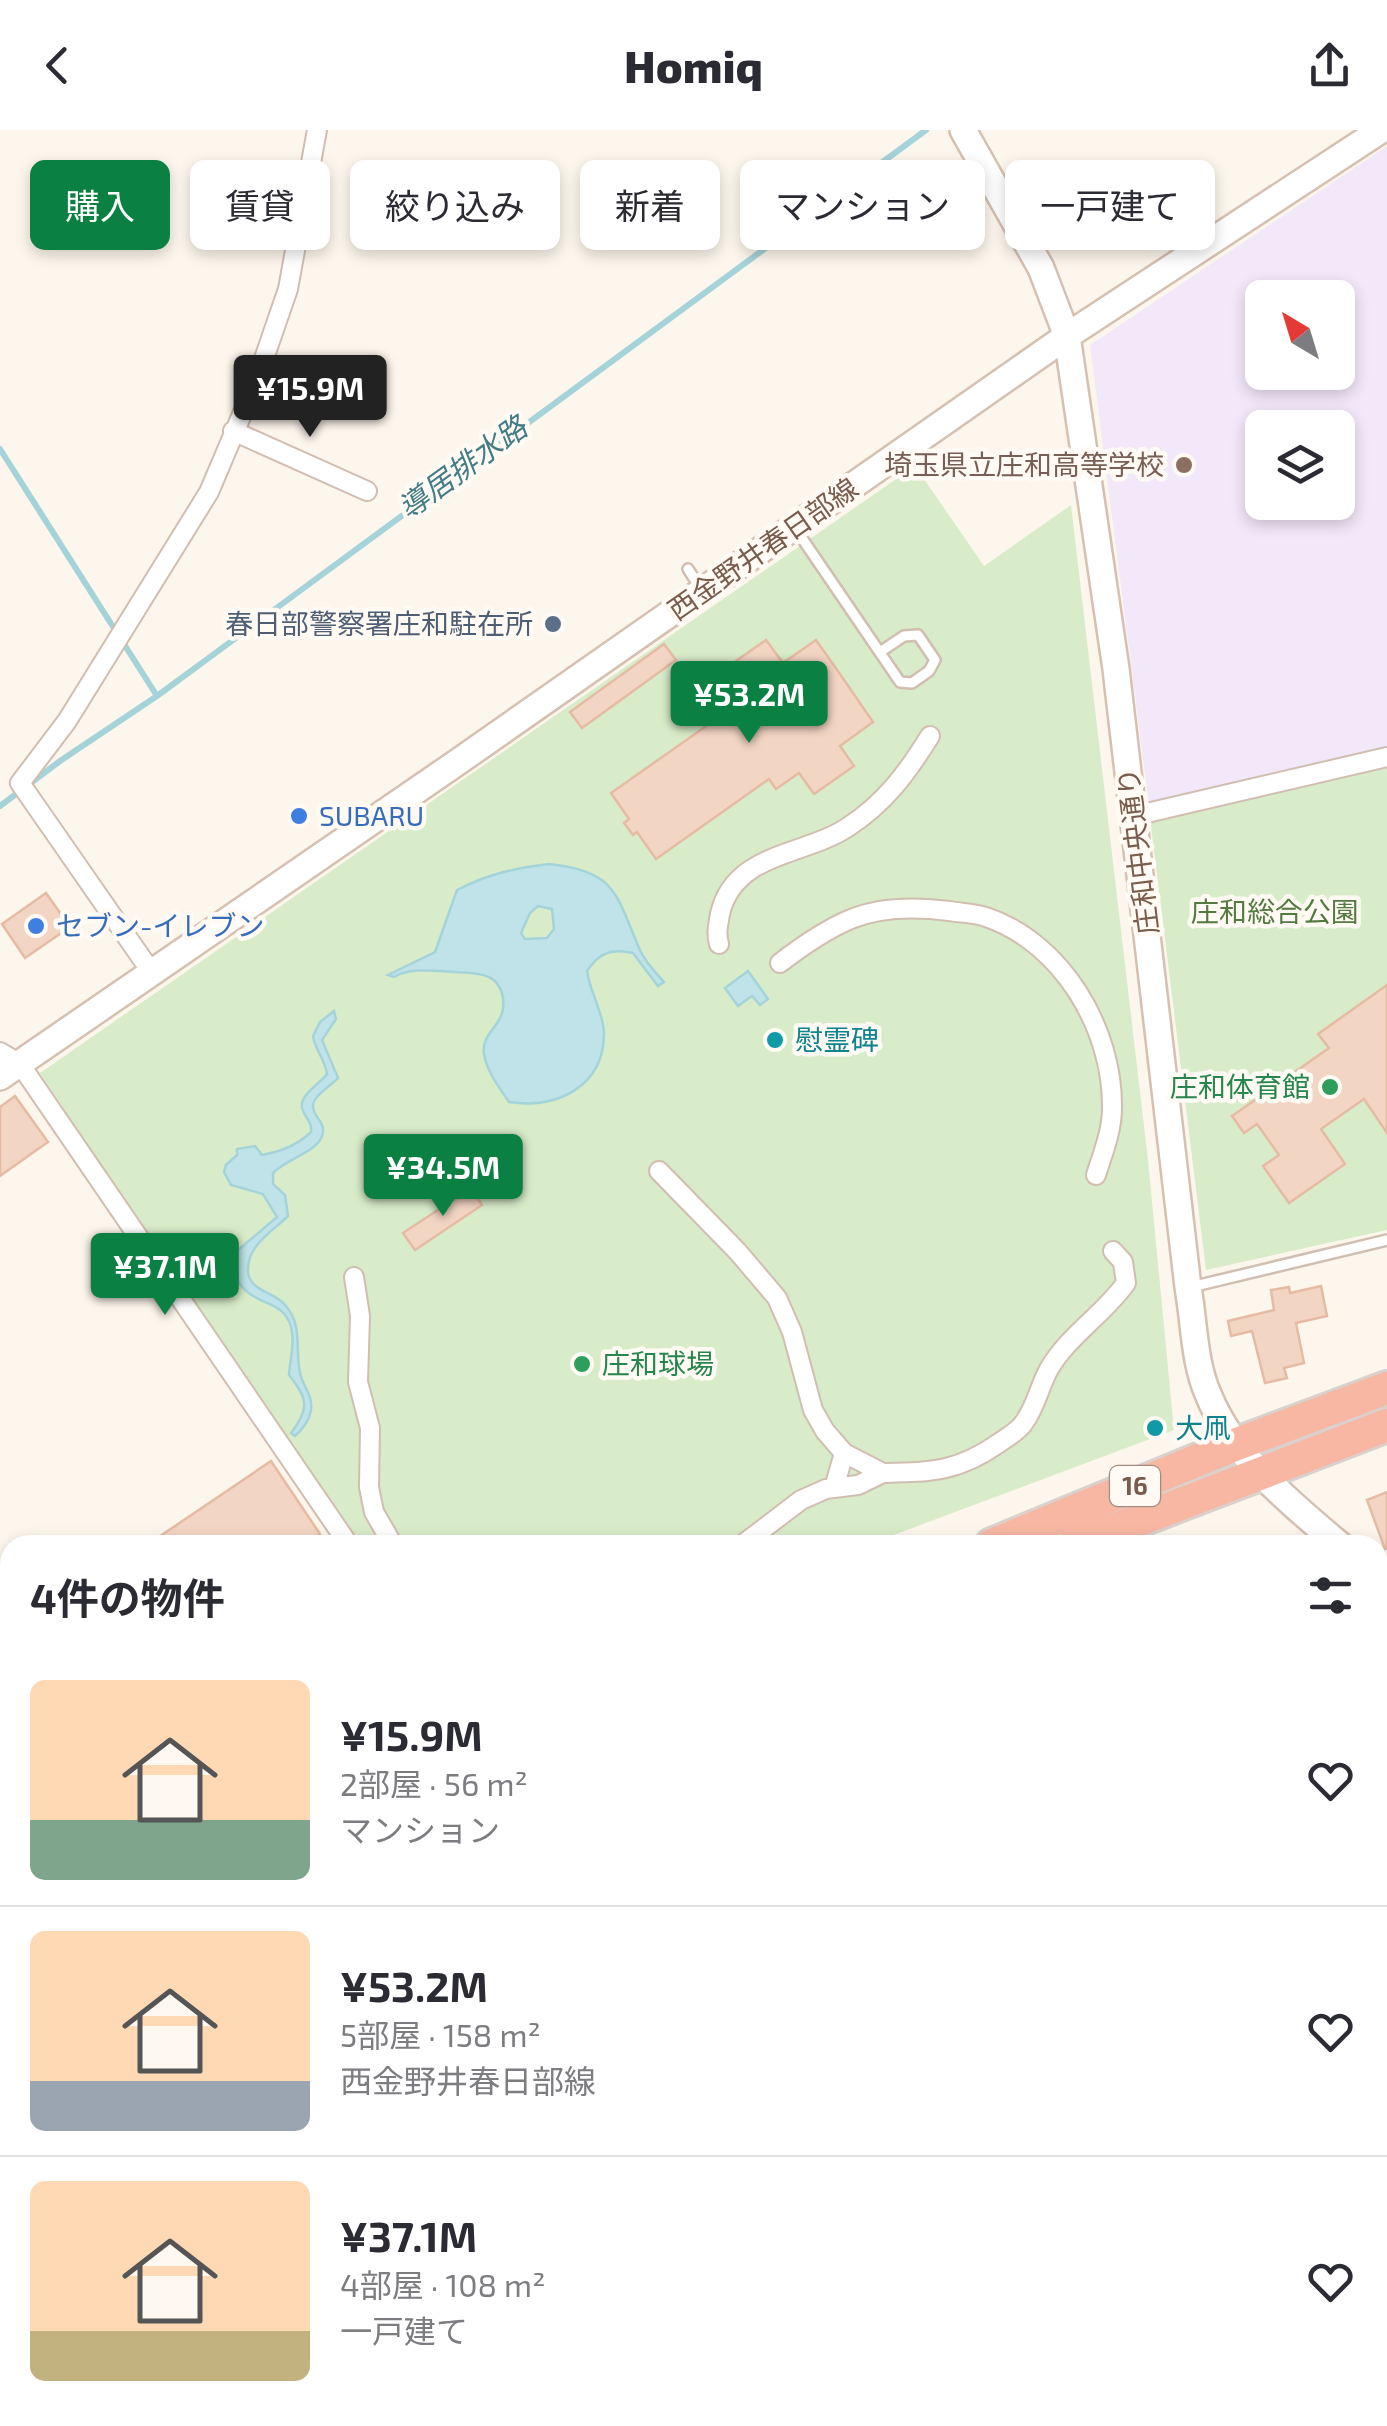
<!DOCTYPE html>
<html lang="ja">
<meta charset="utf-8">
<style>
:root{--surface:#fff;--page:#f7f7f7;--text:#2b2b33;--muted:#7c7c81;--line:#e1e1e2;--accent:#0b8043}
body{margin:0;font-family:"Exo 2","Noto Sans JP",sans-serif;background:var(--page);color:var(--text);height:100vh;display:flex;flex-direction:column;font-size:38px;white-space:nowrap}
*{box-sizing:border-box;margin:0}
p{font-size:32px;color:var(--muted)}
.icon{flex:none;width:55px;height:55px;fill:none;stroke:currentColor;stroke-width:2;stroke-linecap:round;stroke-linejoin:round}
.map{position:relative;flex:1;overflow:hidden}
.side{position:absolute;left:0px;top:1405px;width:1388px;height:892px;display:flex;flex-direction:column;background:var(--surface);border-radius:30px 30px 0 0;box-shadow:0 5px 15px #0003}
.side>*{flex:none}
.guide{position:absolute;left:30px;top:30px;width:1328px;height:90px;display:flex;gap:20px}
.needle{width:65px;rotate:322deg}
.buttons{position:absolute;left:1245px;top:150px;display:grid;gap:20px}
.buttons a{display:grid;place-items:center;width:110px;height:110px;border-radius:15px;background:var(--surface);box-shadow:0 5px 15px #0003;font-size:50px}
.price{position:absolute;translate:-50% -85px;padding:0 22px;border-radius:10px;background:var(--accent);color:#fff;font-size:32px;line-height:65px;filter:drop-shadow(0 2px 5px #0008)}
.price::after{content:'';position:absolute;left:50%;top:60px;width:30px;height:22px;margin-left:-15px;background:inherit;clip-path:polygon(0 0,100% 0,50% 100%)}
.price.selected{background:#222;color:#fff}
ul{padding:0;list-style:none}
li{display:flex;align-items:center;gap:30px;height:250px;padding:0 30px}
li+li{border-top:2px solid var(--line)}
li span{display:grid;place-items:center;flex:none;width:280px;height:200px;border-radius:15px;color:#555}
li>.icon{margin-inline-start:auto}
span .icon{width:120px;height:120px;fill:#fffc;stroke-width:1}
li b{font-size:42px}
h2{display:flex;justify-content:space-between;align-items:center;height:120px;padding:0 30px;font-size:42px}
.tag{padding:0 35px;border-radius:15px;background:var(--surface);box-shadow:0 5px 15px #0003;font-size:35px;line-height:90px}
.tag.selected{background:var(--accent);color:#fff}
header{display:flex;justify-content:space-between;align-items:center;height:130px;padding:0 30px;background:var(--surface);font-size:45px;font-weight:800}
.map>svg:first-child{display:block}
</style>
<header><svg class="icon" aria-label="back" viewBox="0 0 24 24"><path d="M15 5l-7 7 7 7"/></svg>Homiq<svg class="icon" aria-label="share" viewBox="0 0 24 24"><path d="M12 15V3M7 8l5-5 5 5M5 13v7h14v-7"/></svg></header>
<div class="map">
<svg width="1387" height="2296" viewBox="0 0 1387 2296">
<rect width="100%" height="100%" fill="#fdf6ec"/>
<path fill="#f3e8fa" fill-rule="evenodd" d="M1387 16V621L1149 675 1090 215ZM1262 168H1338V242H1262ZM1262 298H1338V372H1262Z"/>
<path fill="#d8ecc9" d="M915 336 984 436 1071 375 1148 1030 1174 1300 867 1415H358L40 943Z
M1387 633V1100L1206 1140 1150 688Z"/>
<path fill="#bfe3e8" stroke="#a5d3da" stroke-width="2.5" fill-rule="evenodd" d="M549 734C618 741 616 766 640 820 645 832 655 842 664 852L658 856 633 823C611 818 599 823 587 841 590 863 603 881 604 903 604 957 557 979 509 972 499 957 487 942 484 924 482 908 492 902 499 890 503 883 504 875 503 868 499 842 477 843 455 842 435 841 411 837 394 847L388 845 435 822 457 760C488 744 515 738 549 734ZM538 776 552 779 554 799 547 808 525 809 521 803 530 783Z
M748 841 768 869 760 875 752 866 738 876 725 858Z
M334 881 336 889 322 910 338 948C331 956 312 966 313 977 314 988 327 993 322 1006 317 1022 286 1029 273 1043V1054L285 1065 288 1086C272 1102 247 1115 248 1141 249 1162 275 1161 286 1176 303 1196 295 1220 300 1243 303 1257 313 1265 311 1280 309 1291 303 1299 295 1306L291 1303C310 1278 308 1269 289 1245 290 1229 295 1214 291 1197 282 1164 246 1181 232 1138L237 1121 277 1087 263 1064 231 1055 224 1042 226 1035 237 1025V1019L255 1016 262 1025C282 1021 296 1016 311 1002 312 990 305 989 302 978 299 965 321 953 327 944 325 929 315 920 313 906L320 892Z"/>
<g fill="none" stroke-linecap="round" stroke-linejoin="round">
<path stroke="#a5d3da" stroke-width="6" d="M0 319 157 566
M0 676 60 631 157 566 926 0
M0 2148 10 2159
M0 2266 10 2277
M19 2288 27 2296
M123 2288 131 2296"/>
</g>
<path fill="#f3d5c3" stroke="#e6bba3" stroke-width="2.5" d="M1122 38 1132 71 1086 85 1076 52Z
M766 510 783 533 816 510 840 544 873 592 840 616 854 636 814 664 799 643 776 659 769 649 656 729 637 702 633 705 624 693 629 689 611 663 722 585 717 577 742 560 726 538Z
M664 514 676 530 582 598 570 582Z
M46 763 70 797 25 828 2 794Z
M1387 855V1003L1364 969 1321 999 1345 1034 1289 1073 1263 1036 1279 1025 1257 994 1244 1003 1232 986 1329 918 1318 904Z
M15 966 48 1012 0 1046V977Z
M471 1058 482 1075 415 1120 403 1103Z
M1321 1156 1327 1186 1296 1193 1304 1233 1284 1238 1287 1248 1265 1253 1252 1201 1231 1206 1228 1191 1274 1180 1271 1160 1289 1157 1290 1163Z
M271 1331 320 1404 303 1415H147Z
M1387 1362V1418L1385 1419 1367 1370Z"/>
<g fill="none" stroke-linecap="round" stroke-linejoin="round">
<g stroke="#d1beb0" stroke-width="14">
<path id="lane" d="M795 398 900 552 912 553 929 541 935 530 918 505 904 506 880 522
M688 439 701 459
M1191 1157 1387 1110"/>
</g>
<g stroke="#d1beb0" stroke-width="22">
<path id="street" d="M233 301 367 361
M1134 686 1387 627
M719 814C716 803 718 796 720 784 734 722 805 726 848 697 885 673 907 643 930 606
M780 833C802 816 825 800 851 789 880 777 918 777 949 781 961 783 975 783 986 787 1063 813 1113 900 1112 978 1112 1001 1103 1023 1096 1045
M152 843 20 653 67 591 209 362 257 249 288 159 317 0
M0 922 20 934 349 1415
M659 1041 738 1122 777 1168 792 1202 813 1280 825 1301 844 1323
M354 1147 360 1186 358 1252 370 1298 369 1357 374 1382 393 1415
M883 1343C933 1342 957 1342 999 1313 1007 1307 1017 1302 1023 1294 1036 1277 1039 1257 1049 1239 1068 1206 1104 1184 1126 1153L1123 1132 1113 1121
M742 1415 801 1370 826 1359 858 1355 883 1343 844 1323 834 1358
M1378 1969 1387 1983
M1318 2288 1319 2296"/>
</g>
<g stroke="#d6c0b0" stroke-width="30">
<path id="secondary" d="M963 0 1041 138 1067 206 1116 539 1188 1157C1194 1191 1194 1232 1208 1264 1234 1328 1289 1372 1340 1415
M0 947 452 636 1067 206 1381 0
M1378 1446 1387 1454
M1378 1938 1387 1931
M861 2296 874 2288"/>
</g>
<g stroke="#dad1cd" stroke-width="32">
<path id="primary" d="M0 2231 10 2242
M49 2288 57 2296"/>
</g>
<g stroke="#dad1cd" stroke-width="38">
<path id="highway" d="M992 1415 1237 1314 1387 1258
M1074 1415 1387 1295
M0 1995 10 1987
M0 2078 10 2070
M0 2116 10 2107
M0 2199 10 2191"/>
</g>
<use href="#lane" stroke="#fff" stroke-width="9"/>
<use href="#street" stroke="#fff" stroke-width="18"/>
<use href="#secondary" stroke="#fff" stroke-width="25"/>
<use href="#primary" stroke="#fbd9a5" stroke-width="28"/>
<use href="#highway" stroke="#f7b7a3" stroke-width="32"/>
</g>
<circle fill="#8d6e63" stroke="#fffaf3" stroke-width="4" cx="1184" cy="335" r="10"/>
<circle fill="#5c6f8a" stroke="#fffaf3" stroke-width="4" cx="553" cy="494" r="10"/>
<g fill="#3f7fe0" stroke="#fffaf3" stroke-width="4">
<circle cx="299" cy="686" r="10"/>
<circle cx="36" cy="796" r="10"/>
</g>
<g fill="#0f9aa8" stroke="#fffaf3" stroke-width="4">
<circle cx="775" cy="910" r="10"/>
<circle cx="1155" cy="1298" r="10"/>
</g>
<g fill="#2e9e5b" stroke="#fffaf3" stroke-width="4">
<circle cx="1330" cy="957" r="10"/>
<circle cx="582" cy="1234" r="10"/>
</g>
<g text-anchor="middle" stroke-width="9" stroke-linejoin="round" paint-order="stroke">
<rect fill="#fffaf3" stroke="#a28b7f" stroke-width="2.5" x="1110" y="1336" width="50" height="40" rx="8"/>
<g font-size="25" font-weight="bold" fill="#7a5c4d">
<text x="1135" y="1365">16</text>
</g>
<g font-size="28" fill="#785e54" stroke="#fffaf3" text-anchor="end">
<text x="1164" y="345">埼玉県立庄和高等学校</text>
</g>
<g font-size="28" fill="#7a5c4d" stroke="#fffaf3">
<text transform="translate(763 419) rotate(-35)" y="10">西金野井春日部線</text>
<text transform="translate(1138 721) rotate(-97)" y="10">庄和中央通り</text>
</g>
<g font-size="28" fill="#4e5e75" stroke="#fffaf3" text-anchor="end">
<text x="533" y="504">春日部警察署庄和駐在所</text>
</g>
<g font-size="28" fill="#366cbe" stroke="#fffaf3" text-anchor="start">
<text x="319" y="696">SUBARU</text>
<text x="56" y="806">セブン-イレブン</text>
</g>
<g font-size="28" fill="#537a41" stroke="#fffaf3">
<text x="1275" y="792">庄和総合公園</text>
</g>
<g font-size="28" fill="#0d838f" stroke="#fffaf3" text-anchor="start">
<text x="795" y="920">慰霊碑</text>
<text x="1175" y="1308">大凧</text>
</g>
<g font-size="28" fill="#27864d" stroke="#fffaf3" text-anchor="end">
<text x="1310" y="967">庄和体育館</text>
<text x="602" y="1244" text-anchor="start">庄和球場</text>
</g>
<g font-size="30" font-style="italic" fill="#437c86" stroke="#fffaf3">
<text transform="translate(463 338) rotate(-36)" y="10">導居排水路</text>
</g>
</g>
</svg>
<div class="buttons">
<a><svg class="needle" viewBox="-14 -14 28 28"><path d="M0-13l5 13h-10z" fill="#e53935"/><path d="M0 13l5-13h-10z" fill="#7c7c81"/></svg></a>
<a><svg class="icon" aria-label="layers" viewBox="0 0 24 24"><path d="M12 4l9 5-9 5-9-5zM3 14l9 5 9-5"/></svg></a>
</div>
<b class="price selected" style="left:310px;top:310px">¥15.9M</b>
<b class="price" style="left:749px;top:616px">¥53.2M</b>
<b class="price" style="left:443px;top:1089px">¥34.5M</b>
<b class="price" style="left:165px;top:1188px">¥37.1M</b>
<div class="guide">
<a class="tag selected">購入</a>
<a class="tag">賃貸</a>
<a class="tag">絞り込み</a>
<a class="tag">新着</a>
<a class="tag">マンション</a>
<a class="tag">一戸建て</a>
</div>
<section class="side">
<h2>4件の物件<svg class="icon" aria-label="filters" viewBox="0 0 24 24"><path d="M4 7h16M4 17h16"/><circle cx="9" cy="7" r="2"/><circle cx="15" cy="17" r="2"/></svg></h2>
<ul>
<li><span style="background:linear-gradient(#ffd9b3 70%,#7fa58c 0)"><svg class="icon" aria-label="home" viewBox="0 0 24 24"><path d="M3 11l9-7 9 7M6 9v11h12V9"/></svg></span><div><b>¥15.9M</b><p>2部屋 · 56 m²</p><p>マンション</p></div><svg class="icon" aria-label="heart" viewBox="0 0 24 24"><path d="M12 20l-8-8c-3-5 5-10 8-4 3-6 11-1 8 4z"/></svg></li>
<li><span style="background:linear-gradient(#ffd9b3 75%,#9aa5b1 0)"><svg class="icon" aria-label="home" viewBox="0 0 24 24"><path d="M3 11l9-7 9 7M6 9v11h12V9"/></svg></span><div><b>¥53.2M</b><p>5部屋 · 158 m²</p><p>西金野井春日部線</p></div><svg class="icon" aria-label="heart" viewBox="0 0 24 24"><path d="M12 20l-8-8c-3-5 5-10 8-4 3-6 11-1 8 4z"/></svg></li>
<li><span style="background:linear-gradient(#ffd9b3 75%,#c2b280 0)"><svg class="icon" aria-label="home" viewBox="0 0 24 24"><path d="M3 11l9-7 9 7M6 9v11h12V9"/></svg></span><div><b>¥37.1M</b><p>4部屋 · 108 m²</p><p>一戸建て</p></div><svg class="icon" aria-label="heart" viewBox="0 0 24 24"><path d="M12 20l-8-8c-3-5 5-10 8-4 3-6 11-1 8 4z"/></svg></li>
</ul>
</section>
</div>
